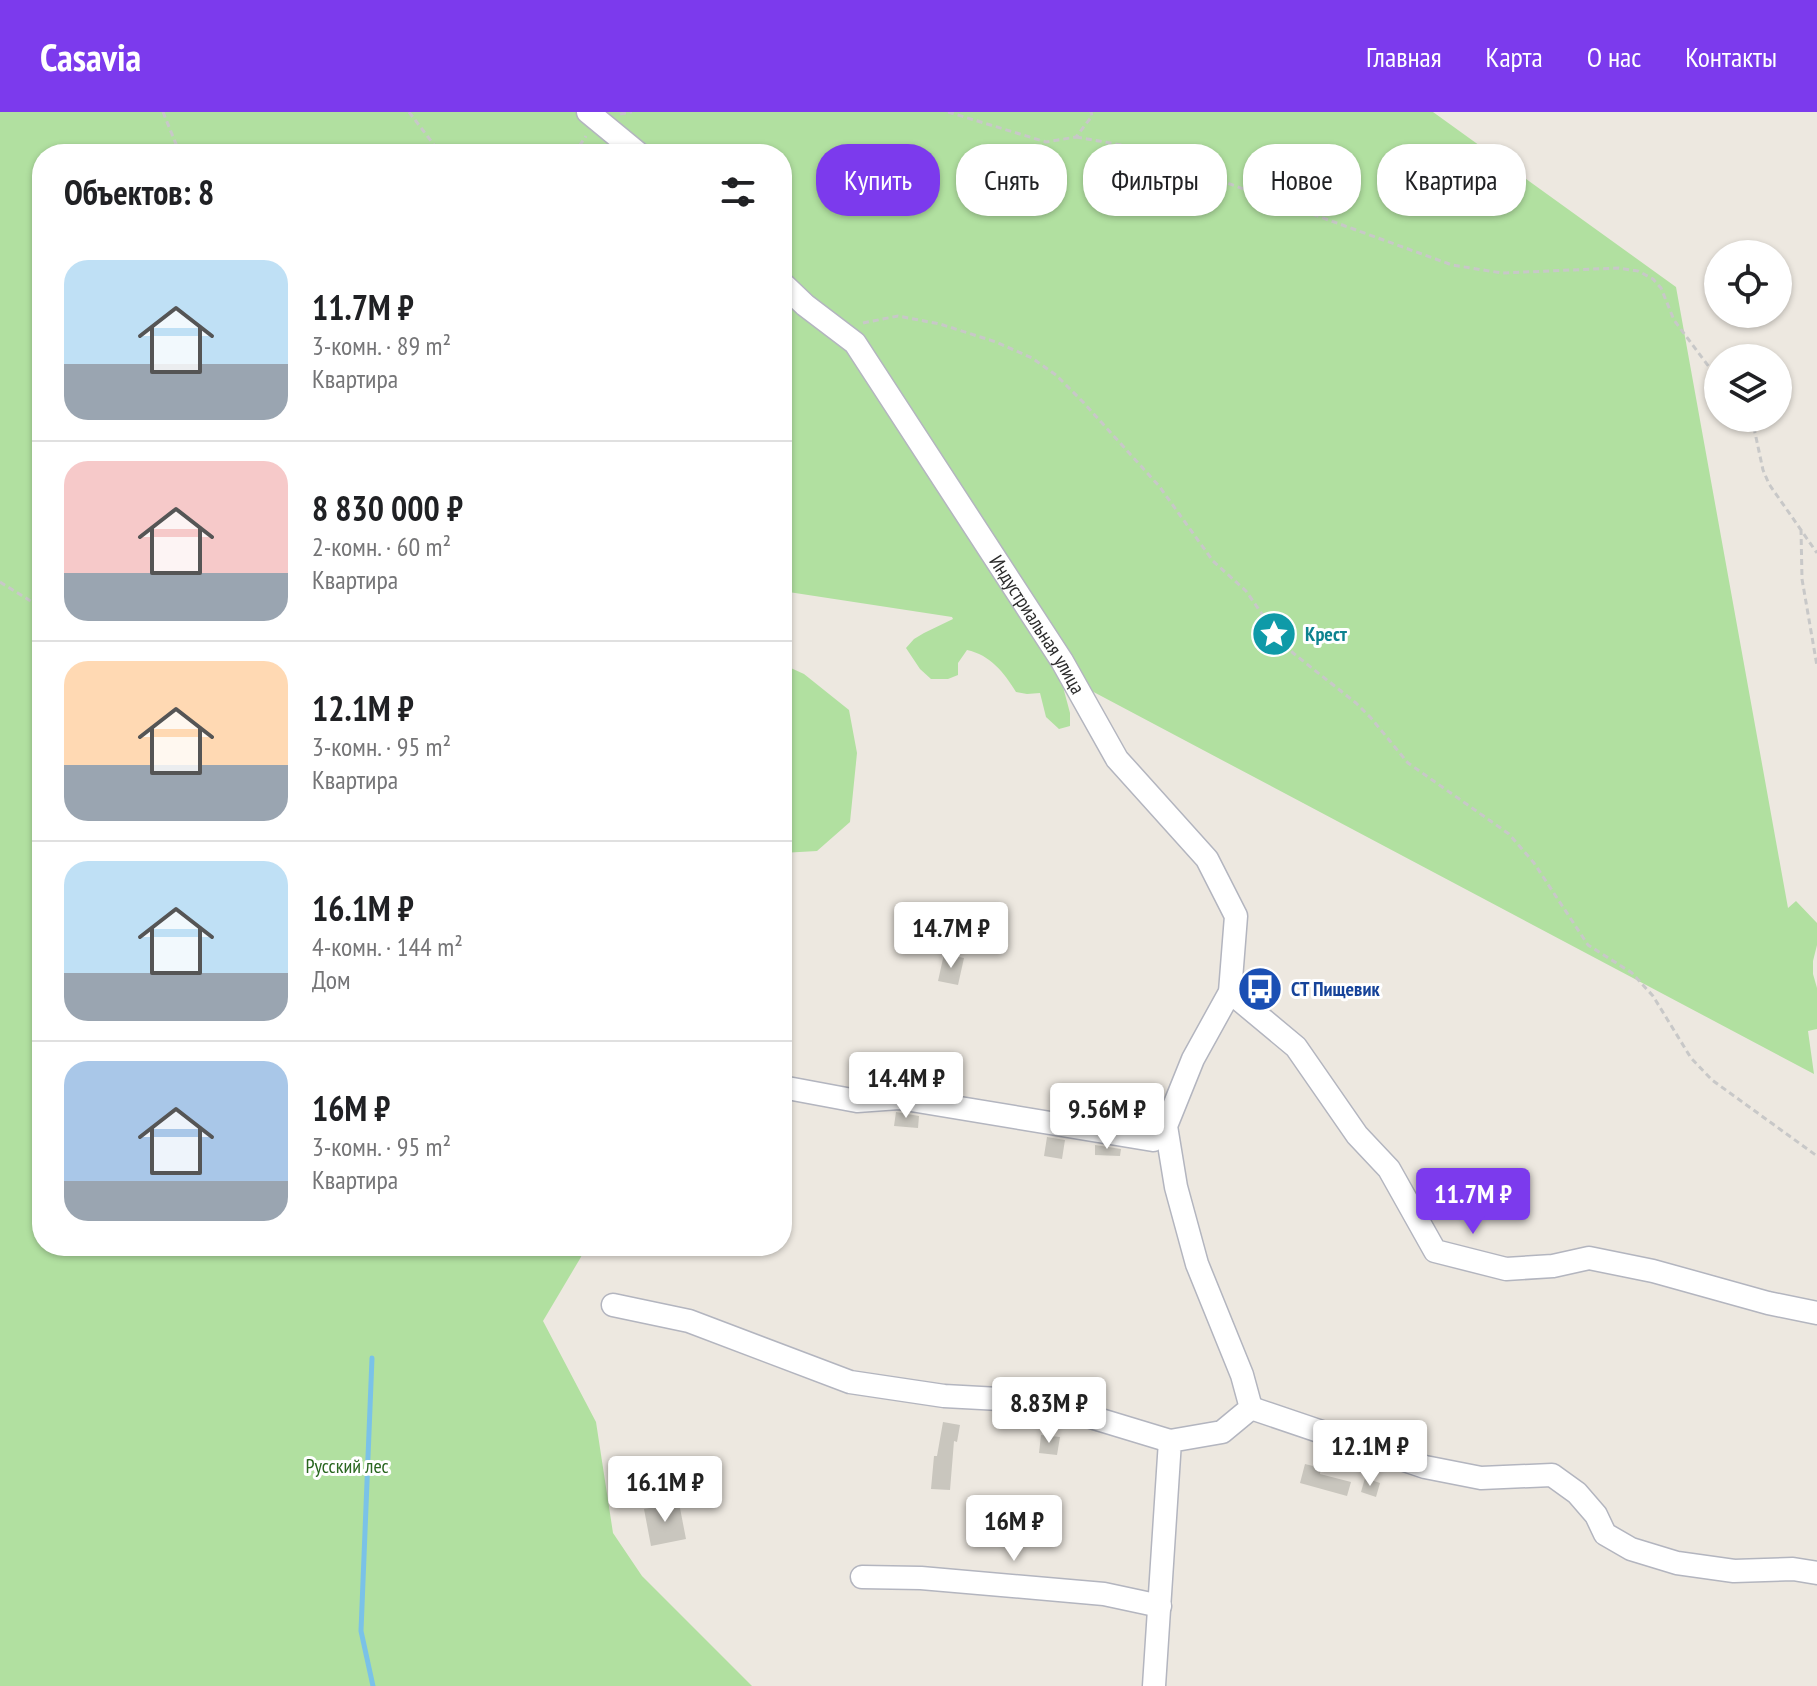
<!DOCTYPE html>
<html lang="ru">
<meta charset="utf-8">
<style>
:root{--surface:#fff;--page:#f2f2f2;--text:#202124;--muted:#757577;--line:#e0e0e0;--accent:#7c3aed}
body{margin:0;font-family:"PT Sans Narrow",sans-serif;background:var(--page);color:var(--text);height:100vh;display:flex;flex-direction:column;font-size:30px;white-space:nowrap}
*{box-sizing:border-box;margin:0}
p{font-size:26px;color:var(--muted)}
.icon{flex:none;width:44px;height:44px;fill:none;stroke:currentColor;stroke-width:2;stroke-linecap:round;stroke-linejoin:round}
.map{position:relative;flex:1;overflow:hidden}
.details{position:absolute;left:32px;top:32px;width:760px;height:1112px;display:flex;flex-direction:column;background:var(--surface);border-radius:32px;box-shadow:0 2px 6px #0004}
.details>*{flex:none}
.guide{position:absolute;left:816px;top:32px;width:760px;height:72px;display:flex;gap:16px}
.fabs{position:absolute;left:1704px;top:128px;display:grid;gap:16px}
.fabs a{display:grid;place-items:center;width:88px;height:88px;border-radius:50%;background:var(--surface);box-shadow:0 2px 6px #0004;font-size:40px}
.price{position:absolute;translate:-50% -68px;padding:0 18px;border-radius:8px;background:#fff;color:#222;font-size:26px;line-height:52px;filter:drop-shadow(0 2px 4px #0008)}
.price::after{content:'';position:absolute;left:50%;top:48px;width:24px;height:18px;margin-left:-12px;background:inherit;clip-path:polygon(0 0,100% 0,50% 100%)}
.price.current{background:var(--accent);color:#fff}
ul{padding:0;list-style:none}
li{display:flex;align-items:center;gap:24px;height:200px;padding:0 32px}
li+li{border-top:2px solid var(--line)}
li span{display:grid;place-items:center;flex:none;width:224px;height:160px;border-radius:24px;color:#555}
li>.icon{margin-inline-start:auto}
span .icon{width:96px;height:96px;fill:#fffc;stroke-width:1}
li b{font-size:34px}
h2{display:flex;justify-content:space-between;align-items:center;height:96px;padding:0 32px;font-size:34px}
.chip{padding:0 28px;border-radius:32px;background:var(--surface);box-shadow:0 2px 6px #0004;font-size:28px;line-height:72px}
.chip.current{background:var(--accent);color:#fff}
header{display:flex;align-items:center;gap:48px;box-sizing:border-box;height:112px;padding:0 40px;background:var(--accent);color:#fff}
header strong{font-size:38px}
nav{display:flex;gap:44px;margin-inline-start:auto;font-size:28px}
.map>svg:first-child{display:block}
</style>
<header>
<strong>Casavia</strong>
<nav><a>Главная</a><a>Карта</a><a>О нас</a><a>Контакты</a></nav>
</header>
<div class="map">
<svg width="1817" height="1574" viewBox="0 0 1817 1574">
<rect width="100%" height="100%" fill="#ede8e0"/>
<path fill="#b1e0a0" d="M0 0H1433L1676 175 1788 796 1796 789 1817 811V833L1813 849V862L1817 876V917L1808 919 1814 962 1054 559 1062 571 1070 601V614L1059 617 1046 605 1040 581 1027 582 1016 580C1004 560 990 543 967 538L958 551V563L948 567H931L920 557 906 536 914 527 924 521 953 507 952 505 782 479V42H42V1134H584L581 1145 543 1209 596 1310 613 1421 642 1464 752 1574H0Z
M782 552 804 562 849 598 857 641 850 710 817 739 782 741Z"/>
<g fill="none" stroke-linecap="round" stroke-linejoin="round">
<path stroke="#7ac2e8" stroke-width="5" d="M372 1246 361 1519 373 1574"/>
</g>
<path fill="#c9c6be" d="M944 842 964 846 958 873 938 869Z
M1140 987 1158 991 1152 1008 1136 1005Z
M896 1000 919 1004 918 1016 894 1014Z
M1047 1025 1065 1028 1062 1047 1044 1044Z
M1095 1033 1121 1037 1120 1044 1095 1043Z
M943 1310 960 1313 957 1330 954 1329 950 1378 931 1377 934 1344H937Z
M1041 1323 1060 1325 1057 1343 1039 1341Z
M1305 1352 1321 1356 1320 1362 1351 1370 1347 1384 1300 1371Z
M1365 1366 1380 1371 1376 1385 1361 1380Z
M679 1391 686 1427 651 1434 644 1397Z"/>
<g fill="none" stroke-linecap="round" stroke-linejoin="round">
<g stroke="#b3b5bf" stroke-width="25">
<g id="minor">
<path d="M588 0 639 42"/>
<path id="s1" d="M782 171 805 193 855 231 1062 549 1117 647 1207 747 1236 804 1230 880 1193 947 1166 1014 1176 1075 1197 1152 1242 1263 1251 1296 1222 1320 1170 1329 1154 1574"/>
<path d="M1230 880 1296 935 1357 1023 1389 1057 1435 1139 1506 1157 1553 1154 1589 1146 1653 1159 1768 1191 1817 1201"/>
<path d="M782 975 857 989 899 986 1153 1028 1166 1014"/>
<path d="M613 1193 689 1209 850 1270 944 1284 1038 1289 1170 1329"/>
<path d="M1251 1296 1425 1355 1481 1366 1552 1363 1577 1381 1596 1403 1605 1422 1631 1437 1677 1451 1734 1459 1793 1457 1817 1461"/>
<path d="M862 1465 921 1466 1104 1482 1160 1494"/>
</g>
</g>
<path stroke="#c8c8c8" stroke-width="3" stroke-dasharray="6 4" stroke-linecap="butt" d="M163 0 180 42
M409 0 441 42
M948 0 1046 30 1076 25 1092 4 1091 0
M620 2 632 0
M1076 25 1139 36 1208 64 1452 153 1502 161 1618 156 1638 159 1653 167 1661 176 1674 208 1718 267
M574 42 586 24
M863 211 898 204 940 212 996 230 1032 246 1056 263 1083 290 1159 374 1213 449 1246 479 1273 518 1293 541 1356 591 1371 606 1408 651 1509 722 1534 751 1588 833 1632 861 1653 884 1691 946 1712 968 1817 1044
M1750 306 1754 316 1763 358 1769 372 1817 441
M1801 417 1802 467 1817 554
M0 470 42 496"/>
<use href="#minor" stroke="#fff" stroke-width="22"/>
</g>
<defs>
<g id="sight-disc" transform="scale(2.3)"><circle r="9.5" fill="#0f9aa8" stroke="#fff"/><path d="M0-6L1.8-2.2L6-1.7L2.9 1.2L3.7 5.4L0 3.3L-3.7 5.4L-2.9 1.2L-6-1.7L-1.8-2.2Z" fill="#fff"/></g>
<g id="bus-disc" transform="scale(2.3)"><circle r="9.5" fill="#1a4fb4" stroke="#fff"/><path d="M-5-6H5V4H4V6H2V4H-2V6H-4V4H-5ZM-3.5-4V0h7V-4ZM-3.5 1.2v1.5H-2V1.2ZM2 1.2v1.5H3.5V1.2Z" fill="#fff"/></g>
</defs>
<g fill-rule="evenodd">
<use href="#sight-disc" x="1274" y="522"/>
<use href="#bus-disc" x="1260" y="877"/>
</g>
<g text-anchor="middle" stroke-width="6" stroke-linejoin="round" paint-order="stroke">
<g font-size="20" fill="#2c2c2c" stroke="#fff">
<text dy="7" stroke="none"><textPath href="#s1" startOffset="430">Индустриальная улица</textPath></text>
</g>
<g font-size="20" font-weight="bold" fill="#0d838f" stroke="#fff" text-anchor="start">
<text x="1305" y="529">Крест</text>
</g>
<g font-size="20" font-weight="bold" fill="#164399" stroke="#fff" text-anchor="start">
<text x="1291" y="884">СТ Пищевик</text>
</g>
<g font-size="20" fill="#29661f" stroke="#fff">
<text x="347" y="1361">Русский лес</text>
</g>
</g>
</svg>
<div class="fabs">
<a><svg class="icon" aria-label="locate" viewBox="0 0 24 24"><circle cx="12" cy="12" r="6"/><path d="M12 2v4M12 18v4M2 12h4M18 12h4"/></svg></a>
<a><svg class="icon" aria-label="layers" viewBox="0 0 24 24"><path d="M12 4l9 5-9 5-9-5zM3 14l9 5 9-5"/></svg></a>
</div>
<b class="price" style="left:951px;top:858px">14.7M ₽</b>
<b class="price" style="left:906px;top:1008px">14.4M ₽</b>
<b class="price" style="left:1107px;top:1039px">9.56M ₽</b>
<b class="price current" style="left:1473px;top:1124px">11.7M ₽</b>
<b class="price" style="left:1049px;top:1333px">8.83M ₽</b>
<b class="price" style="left:1370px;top:1376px">12.1M ₽</b>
<b class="price" style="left:665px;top:1412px">16.1M ₽</b>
<b class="price" style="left:1014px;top:1451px">16M ₽</b>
<div class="guide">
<a class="chip current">Купить</a>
<a class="chip">Снять</a>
<a class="chip">Фильтры</a>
<a class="chip">Новое</a>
<a class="chip">Квартира</a>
</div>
<section class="details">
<h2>Объектов: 8<svg class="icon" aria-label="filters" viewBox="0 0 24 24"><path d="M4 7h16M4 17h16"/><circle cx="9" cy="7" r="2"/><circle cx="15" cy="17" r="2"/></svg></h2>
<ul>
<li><span style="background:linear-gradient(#bfe0f5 65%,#9aa5b1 0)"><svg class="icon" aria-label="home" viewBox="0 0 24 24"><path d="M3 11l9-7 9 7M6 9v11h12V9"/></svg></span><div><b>11.7M ₽</b><p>3-комн. · 89 m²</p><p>Квартира</p></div></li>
<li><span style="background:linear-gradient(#f6c9c9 70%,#9aa5b1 0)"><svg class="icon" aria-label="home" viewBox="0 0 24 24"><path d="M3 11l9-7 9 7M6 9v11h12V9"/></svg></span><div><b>8 830 000 ₽</b><p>2-комн. · 60 m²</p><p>Квартира</p></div></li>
<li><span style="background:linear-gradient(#ffd9b3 65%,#9aa5b1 0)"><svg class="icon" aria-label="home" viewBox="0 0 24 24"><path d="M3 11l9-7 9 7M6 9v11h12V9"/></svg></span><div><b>12.1M ₽</b><p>3-комн. · 95 m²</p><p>Квартира</p></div></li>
<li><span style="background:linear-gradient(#bfe0f5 70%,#9aa5b1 0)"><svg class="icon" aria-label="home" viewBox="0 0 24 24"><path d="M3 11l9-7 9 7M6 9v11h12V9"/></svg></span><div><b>16.1M ₽</b><p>4-комн. · 144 m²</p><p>Дом</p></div></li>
<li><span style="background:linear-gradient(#a9c7e8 75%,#9aa5b1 0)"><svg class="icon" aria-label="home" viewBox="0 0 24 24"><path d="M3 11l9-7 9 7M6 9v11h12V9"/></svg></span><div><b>16M ₽</b><p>3-комн. · 95 m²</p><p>Квартира</p></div></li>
</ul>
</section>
</div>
